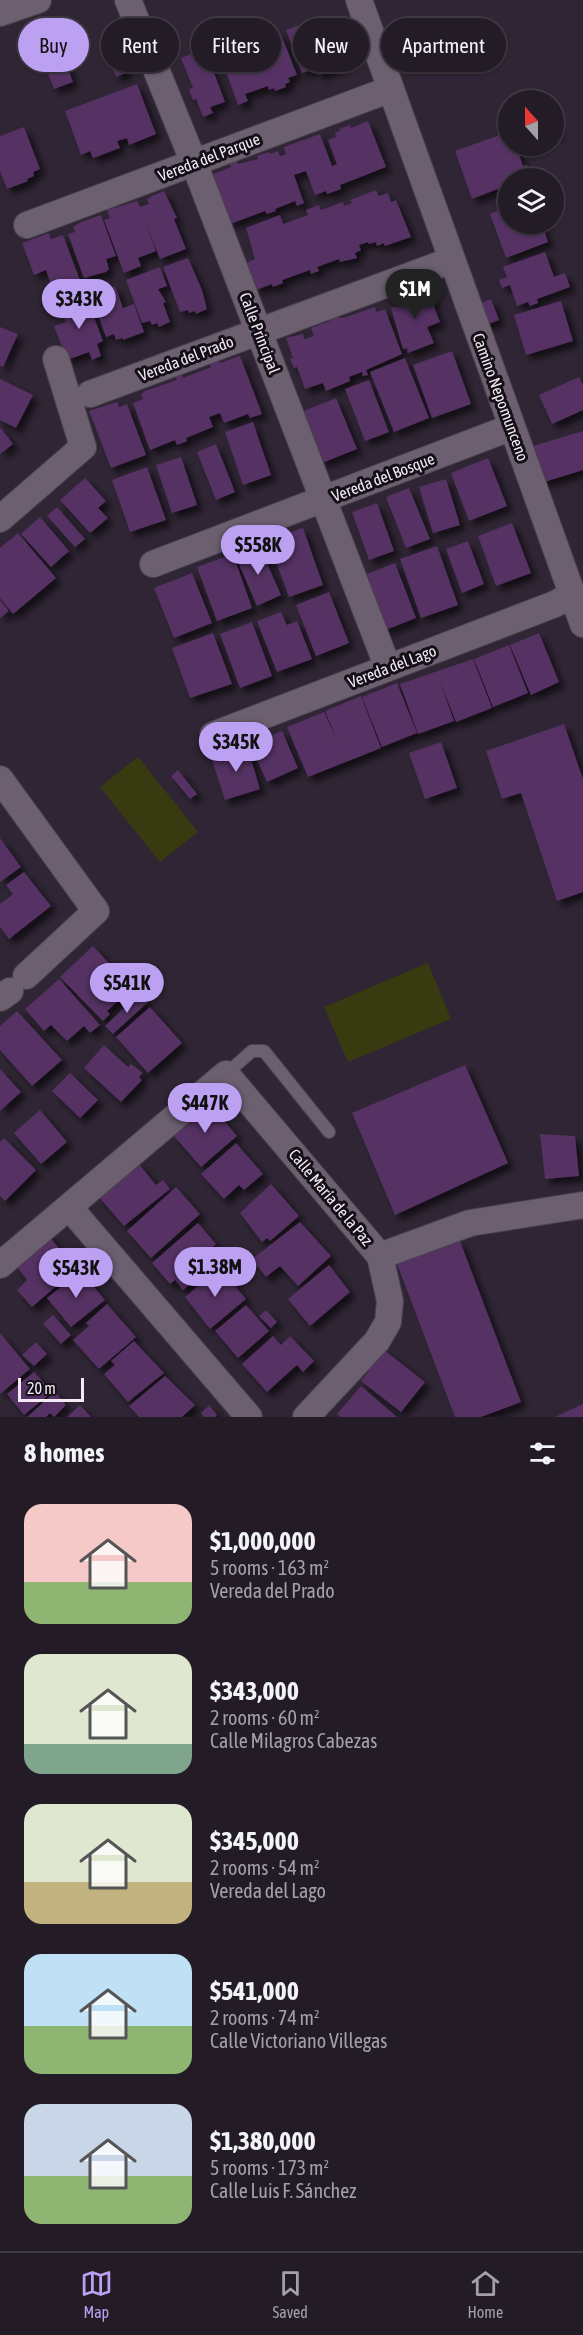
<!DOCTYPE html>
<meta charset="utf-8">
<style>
:root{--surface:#231c27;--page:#2f2933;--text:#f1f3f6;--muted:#a3a1a7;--line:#403a44;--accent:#bca0f2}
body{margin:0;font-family:"Asap Condensed",sans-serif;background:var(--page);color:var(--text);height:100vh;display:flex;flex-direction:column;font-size:22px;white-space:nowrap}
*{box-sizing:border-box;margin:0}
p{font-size:20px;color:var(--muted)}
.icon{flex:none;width:33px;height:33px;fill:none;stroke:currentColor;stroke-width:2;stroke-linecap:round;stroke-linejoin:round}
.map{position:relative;height:1417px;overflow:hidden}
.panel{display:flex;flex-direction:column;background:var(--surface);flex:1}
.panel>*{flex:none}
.top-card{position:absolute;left:18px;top:18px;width:548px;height:54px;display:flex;gap:12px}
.needle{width:39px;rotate:339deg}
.controls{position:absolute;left:498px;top:90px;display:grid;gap:12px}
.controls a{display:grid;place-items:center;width:66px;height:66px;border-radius:50%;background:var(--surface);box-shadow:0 2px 4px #0004,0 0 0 2px var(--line);font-size:30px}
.scale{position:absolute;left:18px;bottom:15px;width:66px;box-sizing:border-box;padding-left:6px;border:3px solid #f2ebf5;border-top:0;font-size:16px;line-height:21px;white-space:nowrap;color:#f2ebf5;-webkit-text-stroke:4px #151017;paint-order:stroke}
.price{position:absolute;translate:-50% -51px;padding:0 14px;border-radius:21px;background:var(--accent);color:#111;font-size:20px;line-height:39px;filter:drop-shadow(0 2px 3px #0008)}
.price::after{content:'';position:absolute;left:50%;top:36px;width:18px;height:14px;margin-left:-9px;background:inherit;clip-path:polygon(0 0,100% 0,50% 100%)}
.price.current{background:#222;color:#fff}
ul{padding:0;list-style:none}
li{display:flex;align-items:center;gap:18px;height:150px;padding:0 24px}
li span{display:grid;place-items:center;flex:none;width:168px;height:120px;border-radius:18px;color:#555}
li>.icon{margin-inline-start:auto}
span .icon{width:72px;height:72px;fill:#fffc;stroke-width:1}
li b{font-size:26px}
h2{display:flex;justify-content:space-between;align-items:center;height:72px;padding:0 24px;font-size:26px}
.chip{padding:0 21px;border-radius:27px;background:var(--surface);box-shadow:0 2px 4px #0004,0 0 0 2px var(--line);font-size:21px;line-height:54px}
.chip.current{background:var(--accent);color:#111}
.menu{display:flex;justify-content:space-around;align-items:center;height:84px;border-top:2px solid var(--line);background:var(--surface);font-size:16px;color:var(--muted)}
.menu a{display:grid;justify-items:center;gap:3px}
.menu .current{color:var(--accent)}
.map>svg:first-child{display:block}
</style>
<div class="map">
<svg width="583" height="1417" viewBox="0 0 583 1417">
<defs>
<filter id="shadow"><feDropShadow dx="5.5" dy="5.5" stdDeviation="3" flood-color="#0009"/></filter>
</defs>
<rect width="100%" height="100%" fill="#2f2534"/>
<path fill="#383a10" d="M138 757 198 832 160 862 100 787Z
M428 963 451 1019 348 1062 324 1007Z"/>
<path fill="#553163" filter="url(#shadow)" d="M324 16 343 66 319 75 316 68 302 73 286 30Z
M53 28 73 82 54 89 33 35Z
M280 32 297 75 288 78 290 82 285 84 286 87 275 91 274 88 269 90 268 86 245 94 248 101 238 105 220 55Z
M205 49 225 102 210 107 213 113 203 117 196 99 193 100 189 89 193 88 181 58Z
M124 62 128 72 116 77 112 67Z
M137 84 156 134 129 145 127 138 117 141 120 148 93 158 90 151 81 155 65 111Z
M368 121 386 167 340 185 341 189 327 194 326 191 315 195 306 171 294 175 304 203 297 206 295 201 275 209 276 211 267 214 265 211 230 224 211 175 231 167 229 162 237 159 238 164 258 159 257 156 269 152 270 154 278 151 280 156 286 154 284 147 320 134 332 166 337 164 328 140 336 137 335 132 340 131 339 129 350 125 351 128Z
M554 122 558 135 554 137Z
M24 127 40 169 33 172 34 176 27 179 28 181 7 189 0 171V136Z
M508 132V146H516L523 166 527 165 531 178H508V185L472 199 455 151Z
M376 190 379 196 388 193 391 202 396 200 411 237 385 246 384 243 377 246 376 242 369 244 368 242 359 245 361 250 355 253 357 258 340 262 339 259 317 267 319 271 311 274 310 270 282 280 283 283 273 287 272 284 256 290 246 263 255 259 246 228 280 215 283 224 308 215 306 210 319 205 321 210 343 202 344 206 352 203 350 200Z
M164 191 177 218 174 219 186 249 160 259 143 216 156 251 138 258 141 266 124 273 104 220 110 218 107 210 137 201 140 207 149 204 147 199 152 196Z
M508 207V224H542L548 242 506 258 490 214Z
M101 215 116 256 106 259 109 269 106 272 84 278 68 234 75 232 73 227 79 223Z
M49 233 51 239 63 235 80 280 53 290 46 270 34 275 22 243Z
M545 252 554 277 565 273 570 287 537 299 538 303 530 306 528 302 517 306 510 285 502 288 499 280 507 277 503 267Z
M188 258 202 290 207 309 196 314 195 311 189 313 188 310 180 312 163 267Z
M160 267 167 286 158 289 166 302 163 303 170 322 159 327 157 323 152 325 150 321 142 323 126 280Z
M115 286 123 308 134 304 144 332 123 340V338L116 340 114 334 106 337 91 295Z
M427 288 440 322 427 327 434 343 408 353 407 348 403 349 391 308 401 305 397 294 404 291 405 296Z
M86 296 103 341 97 344 101 356 92 360 89 352 67 360 54 326 66 322 60 306Z
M491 299 499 320 483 326 475 305Z
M561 301 573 341 526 355 514 315Z
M375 307 376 312 385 309 402 354 366 370 368 375 363 376 362 372 349 377 350 381 326 391 323 383 305 389 297 367 294 368 290 359 293 358 286 338 303 334 304 339 314 336 311 328 330 321 329 318 338 315 339 318 346 317Z
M0 327 18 334 3 367 0 366Z
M452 351 471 404 432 418 413 365Z
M240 356 262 414 250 418 248 414 224 423 220 413 209 417 213 427 186 438 187 441 177 445 175 440 150 450 133 403 143 399 141 395 145 391 177 380 175 376 182 374 183 378 211 367 209 364 219 360 220 363Z
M405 358 429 418 394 432 370 372Z
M579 377 583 385V410L552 424 539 395Z
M0 379 33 395 16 428 0 420Z
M369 380 389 432 365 441 345 389Z
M336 398 357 449 322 463 301 412Z
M117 402 119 407 127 404 146 455 111 468 89 411Z
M253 422 271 475 243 485 225 432Z
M0 427 13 444 0 454Z
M583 431V470L541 483 530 447Z
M216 444 235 492 216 500 197 452Z
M181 457 197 505 172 513 156 465Z
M488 458 507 506 469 521 451 473Z
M147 467 166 520 130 532 112 480Z
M85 478 106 501 98 508 108 518 90 533 60 500Z
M446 479 460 525 433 533 419 487Z
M409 488 430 539 406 548 386 497Z
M377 503 394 551 369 560 352 512Z
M57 507 85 539 75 547 47 516Z
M40 517 69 551 51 567 21 534Z
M512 523 531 573 496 586 478 536Z
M303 528 323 585 289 597 268 540Z
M18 533 56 578 13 614 0 598V548Z
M468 541 484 584 462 593 446 549Z
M437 546 458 605 421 618 400 559Z
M260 547 281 595 257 606 236 557Z
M233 554 252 608 217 621 197 567Z
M395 563 416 618 383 631 362 576Z
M192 573 212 623 174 638 154 588Z
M329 592 349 643 316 656 296 605Z
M0 600 9 611 0 618Z
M281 612 287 625 297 621 312 659 277 672 257 621Z
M252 622 272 676 240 688 220 634Z
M213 633 232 684 190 698 172 648Z
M539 633 559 682 531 695 510 645Z
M509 645 528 693 493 707 474 659Z
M473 659 492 708 456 722 439 679 454 721 418 734 400 684Z
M397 683 417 733 382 747 362 697Z
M361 696 381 748 308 777 287 727 324 712 337 740 325 711Z
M564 724 583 779V892L557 901 521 793 502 799 486 751Z
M282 731 298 768 267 782 250 744Z
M441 742 457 788 425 799 409 753Z
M247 746 260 789 225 800 211 757Z
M178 770 197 794 190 799 171 776Z
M0 838 21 867 0 882Z
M24 872 51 906 9 939 0 927V904L13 894 6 885Z
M93 946 132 988 107 1011 110 1014 103 1021 60 977Z
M59 979 100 1025 90 1033 84 1026 67 1041 51 1025 44 1031 25 1009Z
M140 993 148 1002 113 1034 105 1026Z
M150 1007 182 1043 148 1073 116 1037Z
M17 1011 62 1060 32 1086 0 1050V1026Z
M104 1045 128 1067 131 1064 143 1073 139 1077 142 1080 121 1102 84 1068Z
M465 1065 508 1163 395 1215 352 1113Z
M0 1069 21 1092 0 1111Z
M70 1073 98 1100 80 1118 52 1091Z
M204 1102 208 1107 211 1105 237 1136 201 1167 174 1136 187 1125 182 1120Z
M40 1110 67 1142 41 1164 14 1133Z
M540 1134 575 1136 579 1176 545 1179Z
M4 1138 36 1170 5 1201 0 1196V1142Z
M236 1143 263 1174 244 1190 239 1185 224 1199 201 1174Z
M138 1163 156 1185 163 1180 170 1189 124 1226 98 1196Z
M271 1184 299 1216 270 1241 267 1238 262 1242 240 1213Z
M176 1187 200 1214 151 1258 127 1231Z
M300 1222 331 1256 298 1286 280 1266 266 1277 252 1259Z
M198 1223 216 1244 203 1256 212 1267 183 1290 175 1280 170 1284 152 1263Z
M44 1230 76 1269 32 1307 17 1290 27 1280 17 1267Z
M460 1241 521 1402 481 1417H455L397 1264Z
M329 1265 350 1292 310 1326 288 1299Z
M220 1268 246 1299 210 1329 185 1297Z
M81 1271 105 1300 71 1327 47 1298Z
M107 1304 136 1337 99 1369 73 1340 89 1326 86 1323Z
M246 1305 269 1331 238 1358 215 1331Z
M266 1310 277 1322 271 1328 259 1316Z
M53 1315 71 1335 61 1344 43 1324Z
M0 1333 30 1369 0 1394Z
M273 1336 281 1345 290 1336 314 1361 303 1372 297 1365 267 1392 242 1364Z
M134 1341 164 1373 128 1402 104 1374 115 1365 111 1361Z
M36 1342 47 1354 34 1366 22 1355Z
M384 1350 425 1382 401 1412 361 1381Z
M34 1372 52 1392 24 1415 7 1394Z
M165 1376 195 1405 182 1417H139L129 1406Z
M361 1386 397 1417H341L337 1414Z
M55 1392 66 1405 54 1417 50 1413 46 1417H27Z
M583 1404V1417H555Z
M80 1405 91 1417H67Z
M209 1405 217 1415 215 1417H204L201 1413Z"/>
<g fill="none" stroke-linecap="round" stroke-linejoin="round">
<g stroke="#4c434f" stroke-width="14">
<path id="service" d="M226 1074 252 1051H264L329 1132"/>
</g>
<g stroke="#4c434f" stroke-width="28">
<path id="minor" d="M128 0 194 163 388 668
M359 0 583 624
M0 13 38 0
M27 225 391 89
M90 394 452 260
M0 519 83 447 56 359
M153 564 512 427
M213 735 555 604 571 595
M0 779 96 911 26 976
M0 998 10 991
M69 1207 249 1417
M380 1256 470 1223 583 1205
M0 1265 226 1074 380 1256 390 1301 388 1322 377 1341 306 1417"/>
</g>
<use href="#service" stroke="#6b5f70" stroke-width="12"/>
<use href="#minor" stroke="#6b5f70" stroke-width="26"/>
</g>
<g text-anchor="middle" stroke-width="6" stroke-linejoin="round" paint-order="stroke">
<g font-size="16" fill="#f2ebf5" stroke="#151017">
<text transform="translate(209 157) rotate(-21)" y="6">Vereda del Parque</text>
<text transform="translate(260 333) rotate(69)" y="6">Calle Principal</text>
<text transform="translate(186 358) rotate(-21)" y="6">Vereda del Prado</text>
<text transform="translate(501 397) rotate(70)" y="6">Camino Nepomunceno</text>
<text transform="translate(383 477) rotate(-21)" y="6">Vereda del Bosque</text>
<text transform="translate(392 666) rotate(-21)" y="6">Vereda del Lago</text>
<text transform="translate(331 1197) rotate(50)" y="6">Calle María de la Paz</text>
</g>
</g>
</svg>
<div class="controls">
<a><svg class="needle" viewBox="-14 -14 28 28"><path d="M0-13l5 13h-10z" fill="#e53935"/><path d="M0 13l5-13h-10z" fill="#a3a1a7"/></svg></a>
<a><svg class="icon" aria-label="layers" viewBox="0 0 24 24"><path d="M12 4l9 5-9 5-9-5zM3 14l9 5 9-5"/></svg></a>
</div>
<div class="scale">20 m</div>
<b class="price current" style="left:415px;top:320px">$1M</b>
<b class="price" style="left:79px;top:330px">$343K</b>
<b class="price" style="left:258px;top:576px">$558K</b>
<b class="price" style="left:236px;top:773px">$345K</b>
<b class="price" style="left:127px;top:1014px">$541K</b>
<b class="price" style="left:205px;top:1134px">$447K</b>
<b class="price" style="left:215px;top:1298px">$1.38M</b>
<b class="price" style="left:76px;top:1299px">$543K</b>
<div class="top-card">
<a class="chip current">Buy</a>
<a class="chip">Rent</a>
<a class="chip">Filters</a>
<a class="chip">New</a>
<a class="chip">Apartment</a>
</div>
</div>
<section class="panel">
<h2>8 homes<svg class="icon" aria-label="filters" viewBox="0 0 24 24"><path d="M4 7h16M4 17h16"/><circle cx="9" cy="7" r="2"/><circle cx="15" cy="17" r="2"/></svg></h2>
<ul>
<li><span style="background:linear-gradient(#f6c9c9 65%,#8fb573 0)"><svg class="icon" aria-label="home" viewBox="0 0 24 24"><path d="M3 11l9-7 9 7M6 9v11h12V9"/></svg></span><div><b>$1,000,000</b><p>5 rooms · 163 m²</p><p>Vereda del Prado</p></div></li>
<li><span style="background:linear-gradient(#dfe7d0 75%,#7fa58c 0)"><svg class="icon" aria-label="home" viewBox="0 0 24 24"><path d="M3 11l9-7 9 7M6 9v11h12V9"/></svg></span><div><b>$343,000</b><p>2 rooms · 60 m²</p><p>Calle Milagros Cabezas</p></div></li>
<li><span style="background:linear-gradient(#dfe7d0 65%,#c2b280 0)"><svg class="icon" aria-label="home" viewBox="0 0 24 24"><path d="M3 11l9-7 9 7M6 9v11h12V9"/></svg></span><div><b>$345,000</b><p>2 rooms · 54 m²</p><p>Vereda del Lago</p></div></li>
<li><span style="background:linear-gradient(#bfe0f5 60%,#8fb573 0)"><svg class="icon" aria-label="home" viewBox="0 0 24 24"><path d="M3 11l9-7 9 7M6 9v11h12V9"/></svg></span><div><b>$541,000</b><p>2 rooms · 74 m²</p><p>Calle Victoriano Villegas</p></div></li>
<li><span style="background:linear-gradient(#c9d6e8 60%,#8fb573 0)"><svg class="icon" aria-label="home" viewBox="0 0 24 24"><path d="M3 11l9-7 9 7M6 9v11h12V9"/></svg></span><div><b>$1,380,000</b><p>5 rooms · 173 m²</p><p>Calle Luis F. Sánchez</p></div></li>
</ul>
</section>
<nav class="menu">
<a class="current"><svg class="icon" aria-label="map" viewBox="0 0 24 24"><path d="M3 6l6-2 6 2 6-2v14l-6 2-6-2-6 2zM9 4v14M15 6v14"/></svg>Map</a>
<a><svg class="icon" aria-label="saved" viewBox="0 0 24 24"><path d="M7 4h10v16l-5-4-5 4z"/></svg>Saved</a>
<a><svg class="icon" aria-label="home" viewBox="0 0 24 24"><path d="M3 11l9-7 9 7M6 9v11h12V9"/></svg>Home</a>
</nav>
